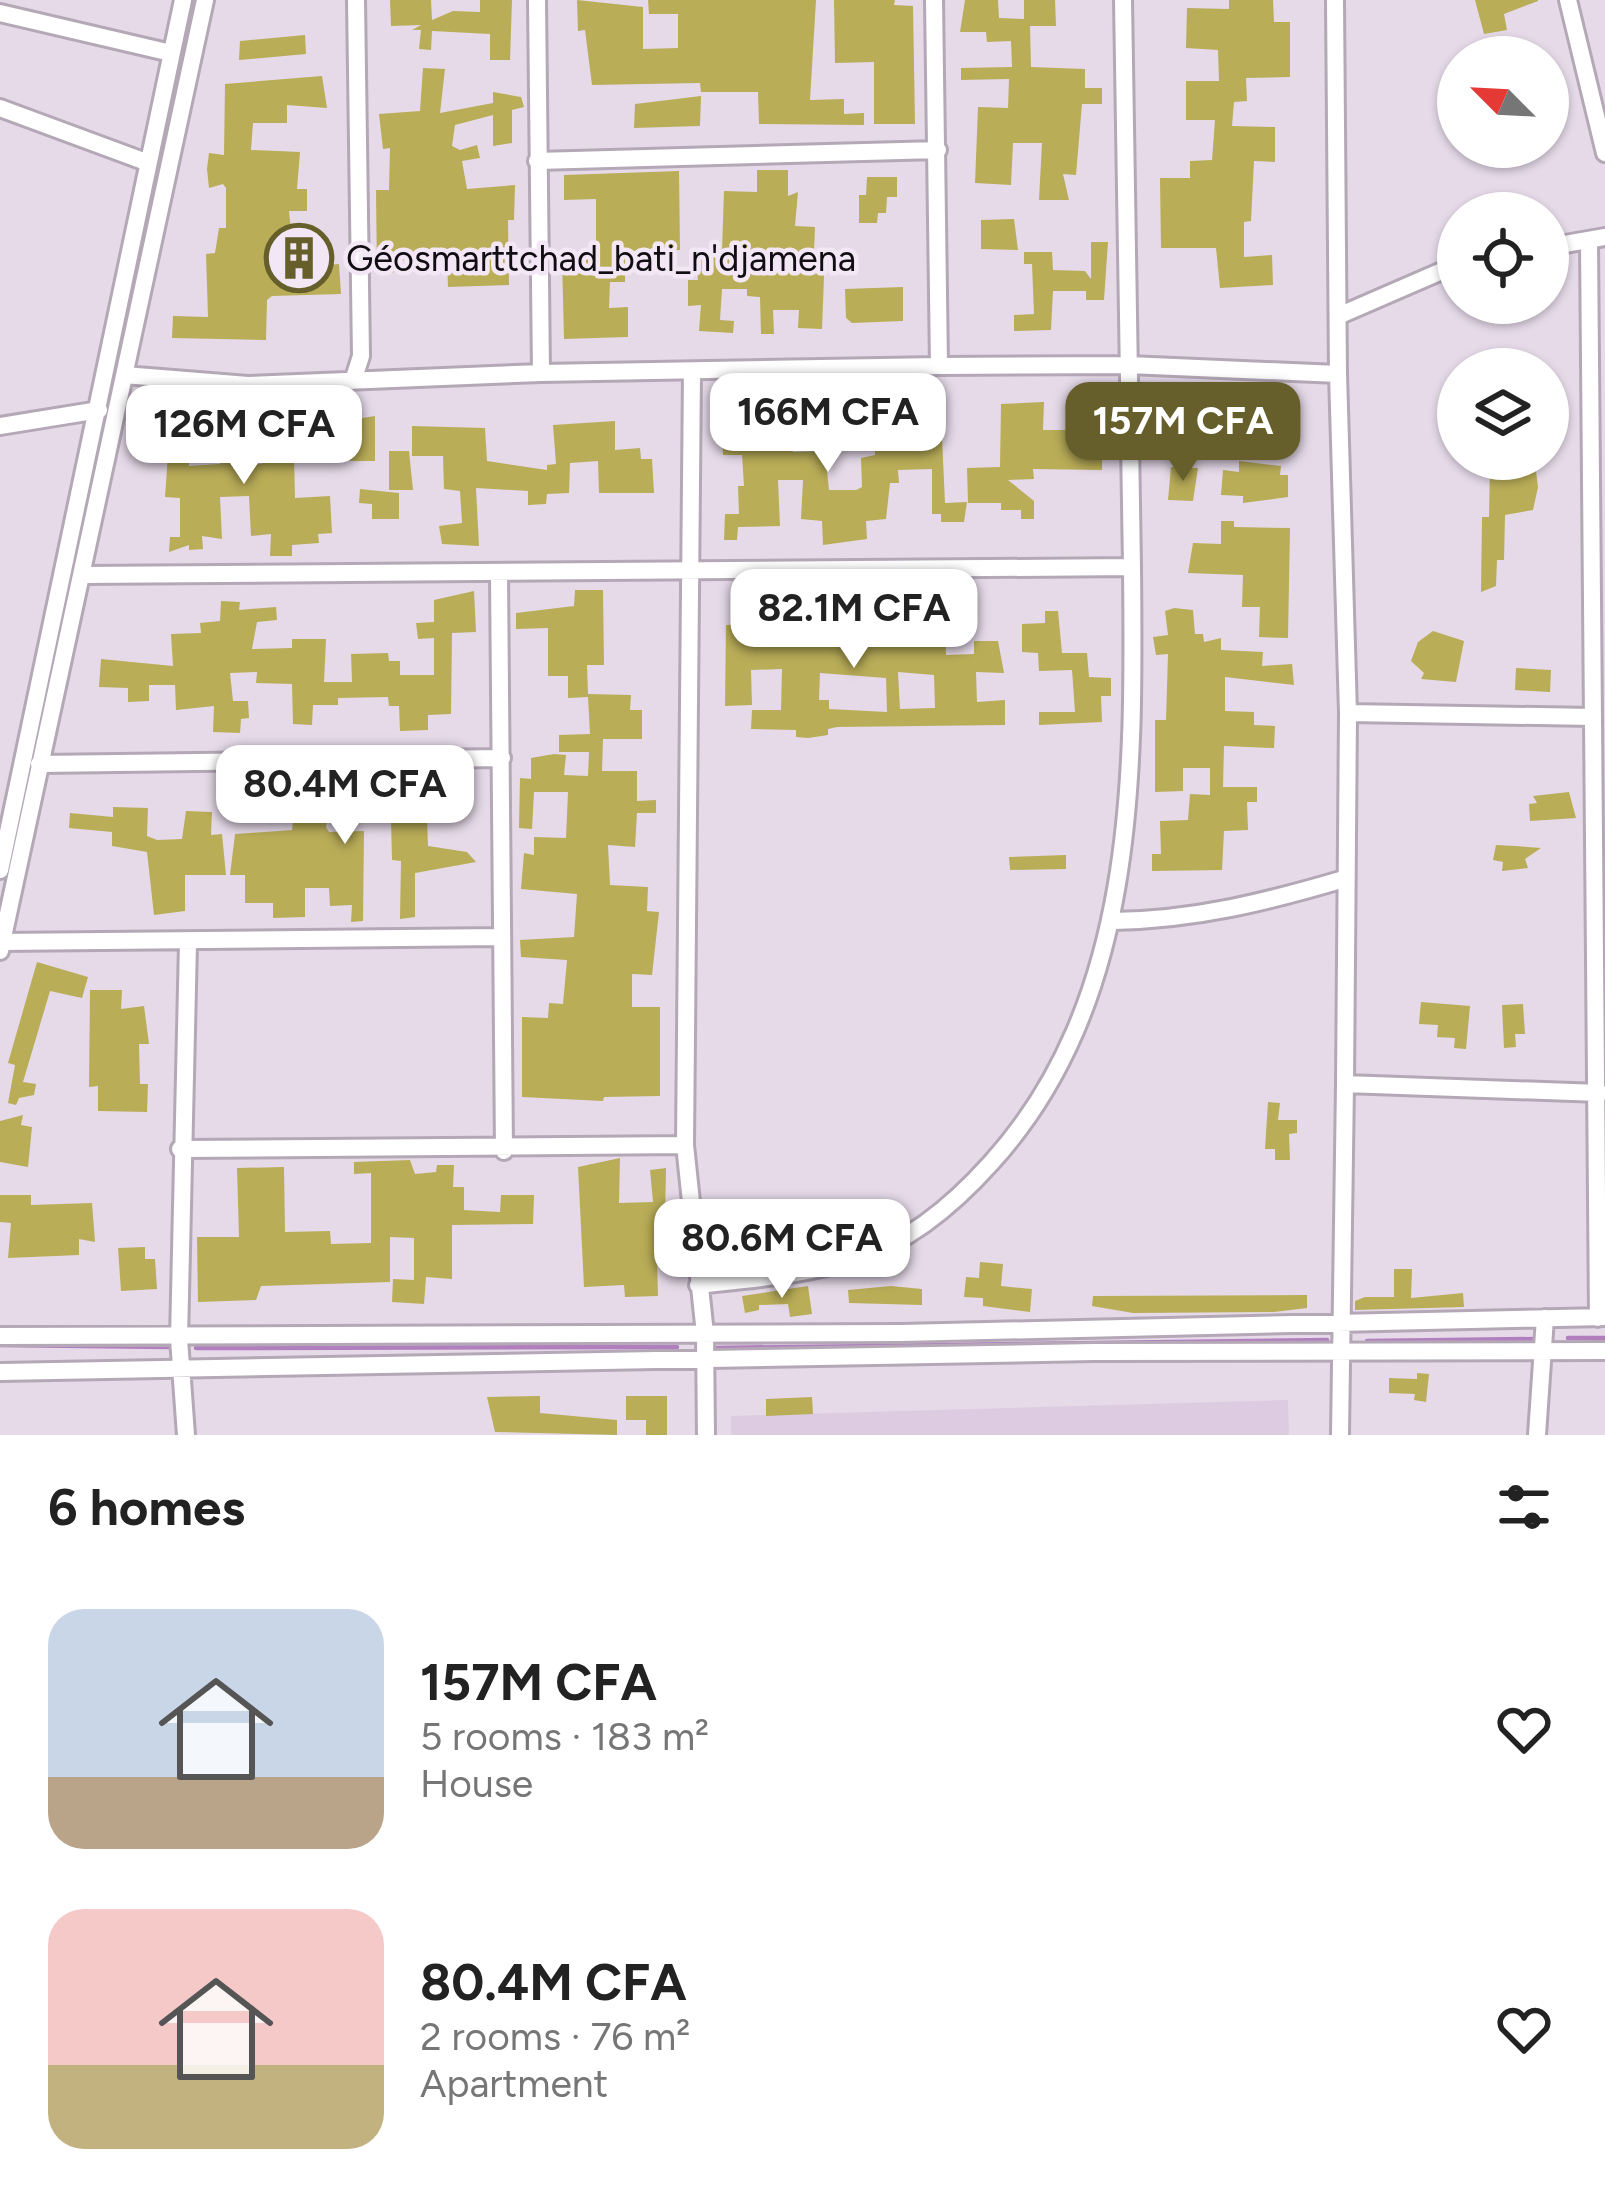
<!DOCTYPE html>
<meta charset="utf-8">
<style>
:root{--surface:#fff;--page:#f6f6f6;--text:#222;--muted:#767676;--accent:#665f2b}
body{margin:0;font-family:Figtree,sans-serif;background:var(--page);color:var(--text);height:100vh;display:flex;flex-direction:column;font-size:45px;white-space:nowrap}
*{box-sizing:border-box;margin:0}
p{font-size:39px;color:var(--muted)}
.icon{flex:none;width:66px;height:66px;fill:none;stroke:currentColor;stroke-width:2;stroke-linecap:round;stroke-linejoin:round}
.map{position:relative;height:1435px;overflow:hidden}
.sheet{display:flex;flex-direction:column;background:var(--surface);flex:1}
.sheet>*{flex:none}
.needle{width:78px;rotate:294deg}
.fabs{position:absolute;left:1437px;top:36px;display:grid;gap:24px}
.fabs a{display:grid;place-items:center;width:132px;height:132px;border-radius:50%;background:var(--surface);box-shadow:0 3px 9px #0004;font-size:60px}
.price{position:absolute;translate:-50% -102px;padding:0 27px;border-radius:24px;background:#fff;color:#222;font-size:39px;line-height:78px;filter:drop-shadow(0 3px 6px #0008)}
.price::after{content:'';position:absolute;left:50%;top:72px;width:36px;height:27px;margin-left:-18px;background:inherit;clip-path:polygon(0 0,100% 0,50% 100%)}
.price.current{background:var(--accent);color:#fff}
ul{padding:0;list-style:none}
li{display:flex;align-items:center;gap:36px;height:300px;padding:0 48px}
li span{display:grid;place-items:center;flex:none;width:336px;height:240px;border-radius:36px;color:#555}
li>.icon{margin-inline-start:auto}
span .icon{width:144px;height:144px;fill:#fffc;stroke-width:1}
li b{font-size:51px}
h2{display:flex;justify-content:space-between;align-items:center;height:144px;padding:0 48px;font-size:51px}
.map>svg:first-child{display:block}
</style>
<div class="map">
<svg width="1605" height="1435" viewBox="0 0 1605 1435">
<rect width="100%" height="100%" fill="#e6dae9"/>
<path fill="#dccbe1" d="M1288 1400 1289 1435H731V1416Z"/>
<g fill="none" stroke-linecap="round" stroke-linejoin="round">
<path stroke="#b17fbe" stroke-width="4.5" d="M1568 1338H1605
M1367 1341 1536 1339
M0 1345 169 1347
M196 1348 677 1347
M715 1348 1327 1340"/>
</g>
<path fill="#b9ad58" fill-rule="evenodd" d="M390 0H431L432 20 453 11 480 12V0H512L510 60H490V34L432 31 431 50 419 49 421 30H412L421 25 391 26Z
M577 0 643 7V49L678 48V14H649L648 0H816L810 100 844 99V114L864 113V125L759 124 758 92H701L700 83 592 85 585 30 578 31Z
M834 0H895L894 5 913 6 915 124H874V62L835 63Z
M965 0H998L999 18 1024 19V0H1055L1056 26H1030L1031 67 1085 69V88H1102V104H1082L1076 175 1063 174 1069 200H1039L1042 143H1013L1011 185 975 183 978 107 1008 108 1009 79 961 80V68L1012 67 1011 41 987 42 986 32H960Z
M1229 0H1273L1274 22H1290V77L1246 78 1247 101 1234 102 1232 126 1275 127V162L1254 161 1251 221 1244 222V257L1272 255 1273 285 1220 288 1216 248H1161L1160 178H1190V161L1212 160 1215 120H1186V81H1219L1218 50 1186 48 1187 8 1229 9Z
M1475 0H1538V1L1504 14 1507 30 1484 34Z
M305 35 306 54 239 60 240 41Z
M423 68 445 69 440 113 493 103V92L521 97 524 107 512 110V143L493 146V115L455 125 452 146 460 150 477 145 480 158 462 161 467 189 515 185 514 220H508L509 285 448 287 447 258 398 260V272L377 273 376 190H389L390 148 383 149 379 114 420 111Z
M322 76 327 108 287 105V123H253L251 150 300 152 297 189H307V211H289L291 230 302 244 315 243 316 266 339 264 341 294 272 296 267 300 266 340 172 338 173 316 208 317 206 254 215 253 219 228H226V188L223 184 209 188 207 169 209 153 224 155 225 84Z
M701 96 700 126 634 128 635 104Z
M757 170H788V196L798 192 795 226 815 227 814 251H825L822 329 798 328 799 310H773L774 334H761L760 297 747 296V289H722L720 320 734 321 733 333 699 331 701 305 688 306V280H698L695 253 722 251 724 191 757 192Z
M679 171 680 250 625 251V282H610L609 308 628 307V337L564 339 562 260 596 252V199L564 200V175Z
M867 177H897V197H887L886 213H878L877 223H859V195H866Z
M1014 219 1018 250 981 249V220Z
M1091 242H1108L1104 300H1086V291H1053L1051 330 1014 331V315L1034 314 1032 264H1024V252H1052L1053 270 1085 271 1091 279Z
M903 287V321L852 323 846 318 845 289Z
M875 400 903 402 902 414H897L898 448H931L932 416H941L945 503 967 502 964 522H941V514H932V469L898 470 899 483H890L886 519 866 521 867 539 823 545 822 521 801 519 803 480H778L780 526 738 527 737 540H724L725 514H739L738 486H744L742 455H723L721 405 740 404 741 436H777L776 402 810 403V420L791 421 793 452 825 451 829 490H856L862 487 861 458 875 455Z
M1073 400H1102V470L1033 469 1034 479 1008 480 1034 501V519H1021V510H1001V503H968L967 468 1000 467 1001 404 1044 402 1043 430H1073Z
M178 405 187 426 189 466 220 464 224 420 233 421V469L264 463 263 437 288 435 283 410H298L292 429 322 430 321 458 294 457 295 498 330 496 332 533 318 534 319 543 292 545V556H270L271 534 251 536 249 496 220 497 222 539 202 536 203 549 189 550V545L169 552 170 537H180V498L165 497 168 454H154V435H165L164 406Z
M375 416V461H350V436H360L356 419Z
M615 421V450L640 448 641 459H652L654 493H599L598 461 570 463 569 493 547 494 546 504 528 505V491L476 488 479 546 442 544 439 526 462 523 460 491 444 489 443 456H412V426L485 428 487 461 547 470V465L556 464 553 425Z
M389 451H409L413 490H389Z
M1239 461 1281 466 1280 475H1288V497L1243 503V496L1221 495 1223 470 1239 472Z
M1490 463H1535L1538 487 1533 510 1505 515 1504 560H1497L1496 586 1481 592 1482 517H1489Z
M1171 467 1198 468 1193 501 1168 500Z
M360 489 399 493V519H372V504L359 503Z
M1221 521H1234V527L1290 528 1288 638 1259 637 1260 607H1242L1243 575 1188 573 1193 543 1221 544Z
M575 590H603L604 665H587L588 694 631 695 630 710H642V739H603L602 771H637V801L656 800V813H637L635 847 608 845 610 885 648 887 647 911 659 912 652 975 632 974V1007H660V1096L604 1097 603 1101 522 1097V1017L548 1018 549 1003 563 1004 567 960 521 957 520 940 574 937 577 894 521 889 524 853 534 855V837L566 838 568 792H534L532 829 519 828 520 778 531 779V758L554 754 566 755 564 775 588 776 589 752H559V735L590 734 588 697 568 698V676H548V628L516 629V613L574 606Z
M848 590H863L864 636 932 639V629L945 628 946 655 974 654V641H998L1004 673 976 672 977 702 1005 700V725L837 727 828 729V735L808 738 796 737V730L751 729 752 710H781L782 669 751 670 752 705 725 706 726 625 753 624 759 598 830 601 848 599ZM898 672 934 675 935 708 900 709ZM820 673 886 678 887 712 829 709V700H819Z
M474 591 476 632 452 633 451 714 428 715V730L400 731 399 706H389L388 697 338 698V705H313L312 725 293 724 292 684 256 683 257 672 230 673 233 701H248L249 718 241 719 240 733 213 732 214 706 176 710 175 685H149V701L128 702V688L99 687 101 659 173 666 171 634 201 633 200 623 220 621 221 601 240 602 239 610 276 607 277 620 257 622 252 649 292 648V639H326L324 682H352L351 654 388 653 389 661H400V675H434V638L418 639 416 623 434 622V600Z
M1174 608 1193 610 1195 634H1203L1204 642 1221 638V650L1263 652 1262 666 1292 664 1294 685 1225 677V711L1254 712V725L1275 726 1274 748 1224 746 1223 787H1257V802H1247L1248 830 1224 831 1222 870 1152 871V854H1161L1160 821 1188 820 1190 794 1210 795V768H1183V791L1155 792V720H1166L1168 654 1156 655 1153 637 1168 635 1165 611Z
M1045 611H1058L1062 653H1087L1089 677 1111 678V696H1101L1102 722 1039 725V712H1075L1072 670 1039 671 1038 653 1022 652V624L1045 623Z
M1433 631 1464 641 1456 682 1421 679 1424 673 1411 661 1418 642Z
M1516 668 1551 670 1550 692 1515 690Z
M462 776 460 819 427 818 428 846 467 852 476 862 415 873V917L400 919 401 861 392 860 391 821 356 819V804L328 803 326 827 329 832 364 831 363 921 351 922 352 905 330 906 329 888H305V917L273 918V903H245V875H230L235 834 292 830 298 782 351 784V779H364L363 799 399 801V779L424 796V783L439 787 438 777Z
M1569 792 1576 818 1530 821 1529 804 1537 803 1533 796Z
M113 807 148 808 147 836 157 840 182 839 186 811 212 812 211 835 222 834 226 875H185V911L154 915 147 852 112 846V832L69 828 70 813 113 817Z
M1496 845 1515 846 1541 848 1525 859 1528 868 1502 871 1503 862 1493 860Z
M1066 855V869L1010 870 1009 857Z
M37 962 88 977 82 998 50 991 23 1082 36 1084 34 1095 19 1098 16 1105 8 1103 15 1065 8 1063Z
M90 990H122L121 1009 144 1006 149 1044H139L140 1084H148L147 1112 98 1111V1086L89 1087Z
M1421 1002 1470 1006 1466 1049 1454 1048 1455 1038 1437 1037 1438 1025 1419 1024Z
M1523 1004 1525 1034H1515L1516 1047 1504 1048 1502 1005Z
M1268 1102 1280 1103 1278 1120H1297V1133L1289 1134 1290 1160H1275V1149H1265Z
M23 1115 21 1125 32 1127 28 1167 0 1162V1121Z
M620 1158 619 1203 653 1202 650 1170 666 1168 665 1223 656 1224 658 1296 625 1297 624 1285 584 1287 578 1167Z
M410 1160 415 1174 436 1172 437 1165H454L453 1187H464V1210L500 1212 501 1195H534L533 1224 452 1225V1279L426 1277 424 1304 392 1302 393 1279 414 1280V1238L390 1237V1282L261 1286 256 1300 198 1302 197 1237H239L237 1168 284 1167 285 1232 330 1231 331 1244 371 1243V1173L354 1174V1162Z
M0 1195H31V1205L92 1203 95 1242 79 1239V1255L8 1258 11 1223 0 1222Z
M145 1247V1259H155L157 1289 121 1291 118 1248Z
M980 1262 1003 1264 1001 1286 1032 1289 1030 1312 983 1306V1298L964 1297 966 1277 979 1278Z
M1394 1269H1412L1411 1298 1463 1293 1464 1307 1355 1310V1301L1365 1297H1394Z
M808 1286 812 1314 790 1317 788 1304 759 1305V1310L745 1313 742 1296Z
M891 1286 922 1289V1305L849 1303 848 1290Z
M1307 1295V1308L1274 1312 1133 1313 1092 1306 1093 1296Z
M1417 1373 1429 1374 1426 1402 1414 1400 1415 1394 1389 1393V1378L1417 1379Z
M540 1396V1413L617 1420V1435L495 1432 487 1397Z
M626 1396H667V1435H646V1420H626Z
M812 1397 813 1414 766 1416V1399Z"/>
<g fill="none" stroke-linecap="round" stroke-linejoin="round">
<g stroke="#b4a8b7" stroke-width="22">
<path id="minor" d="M537 0 541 373
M934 0 939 366
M1568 0 1605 153
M0 13 171 53
M0 108 146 162
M537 161 938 150
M1589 241 1598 1318
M1548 247 1605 237
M1338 316 1458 264
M692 372 685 1145 705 1334 706 1435
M1338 374 1348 713 1345 1084 1600 1093
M124 375 248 385 541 373 939 366 1129 365 1338 374 1335 0
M353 381 361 356 356 0
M0 426 99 410
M82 575 1132 567 1123 0
M499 575 504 1151
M1348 713 1593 717
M39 764 502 758
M0 870 183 0
M1113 921C1194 920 1266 902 1344 879
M0 942 501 937
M0 951 205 0
M180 1149 685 1145
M698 1285C752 1279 807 1275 859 1258 911 1241 956 1202 991 1163 1138 1001 1134 773 1132 567
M0 1336 901 1333 1605 1317
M0 1372 1094 1352 1605 1351
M186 1435 179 1339 188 943
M1340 1435 1345 1084
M1537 1435 1545 1318"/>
</g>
<use href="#minor" stroke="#fff" stroke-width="16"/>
</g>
<defs>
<g id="building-ring" transform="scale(3.45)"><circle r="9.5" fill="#f3e7f6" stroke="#665f2b" stroke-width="1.5"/><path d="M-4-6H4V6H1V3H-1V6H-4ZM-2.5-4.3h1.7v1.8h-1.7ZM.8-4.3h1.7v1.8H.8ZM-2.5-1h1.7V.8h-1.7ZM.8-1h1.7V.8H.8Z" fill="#665f2b"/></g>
</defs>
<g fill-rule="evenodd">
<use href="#building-ring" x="299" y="258"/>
</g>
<g text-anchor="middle" stroke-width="9" stroke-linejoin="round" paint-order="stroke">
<g font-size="36" fill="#110d12" stroke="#f3e7f6" text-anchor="start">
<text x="346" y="271">Géosmarttchad_bati_n'djamena</text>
</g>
</g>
</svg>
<div class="fabs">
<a><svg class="needle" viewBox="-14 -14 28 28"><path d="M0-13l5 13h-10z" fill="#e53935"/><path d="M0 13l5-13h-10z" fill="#767676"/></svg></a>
<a><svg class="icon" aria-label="locate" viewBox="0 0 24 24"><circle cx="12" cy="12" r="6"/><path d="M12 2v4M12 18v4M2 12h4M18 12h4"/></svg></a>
<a><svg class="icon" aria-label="layers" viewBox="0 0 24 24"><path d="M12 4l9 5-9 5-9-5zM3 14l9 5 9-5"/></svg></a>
</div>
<b class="price" style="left:828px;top:475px">166M CFA</b>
<b class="price current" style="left:1183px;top:484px">157M CFA</b>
<b class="price" style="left:244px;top:487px">126M CFA</b>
<b class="price" style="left:854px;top:671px">82.1M CFA</b>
<b class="price" style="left:345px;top:847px">80.4M CFA</b>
<b class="price" style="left:782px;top:1301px">80.6M CFA</b>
</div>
<section class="sheet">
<h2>6 homes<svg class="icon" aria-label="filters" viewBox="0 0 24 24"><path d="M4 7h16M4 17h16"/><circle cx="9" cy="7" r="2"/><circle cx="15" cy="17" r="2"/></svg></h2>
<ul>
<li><span style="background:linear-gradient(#c9d6e8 70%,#b9a48a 0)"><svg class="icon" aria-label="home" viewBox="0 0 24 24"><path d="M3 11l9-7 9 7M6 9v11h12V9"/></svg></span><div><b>157M CFA</b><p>5 rooms · 183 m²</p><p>House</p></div><svg class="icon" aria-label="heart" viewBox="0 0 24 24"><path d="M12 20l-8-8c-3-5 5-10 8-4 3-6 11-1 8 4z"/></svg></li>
<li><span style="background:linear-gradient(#f6c9c9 65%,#c2b280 0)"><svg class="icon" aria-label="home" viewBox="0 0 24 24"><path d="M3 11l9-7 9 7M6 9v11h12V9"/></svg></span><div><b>80.4M CFA</b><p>2 rooms · 76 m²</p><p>Apartment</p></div><svg class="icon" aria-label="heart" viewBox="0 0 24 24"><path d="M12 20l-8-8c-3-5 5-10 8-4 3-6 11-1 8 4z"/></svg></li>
</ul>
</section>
